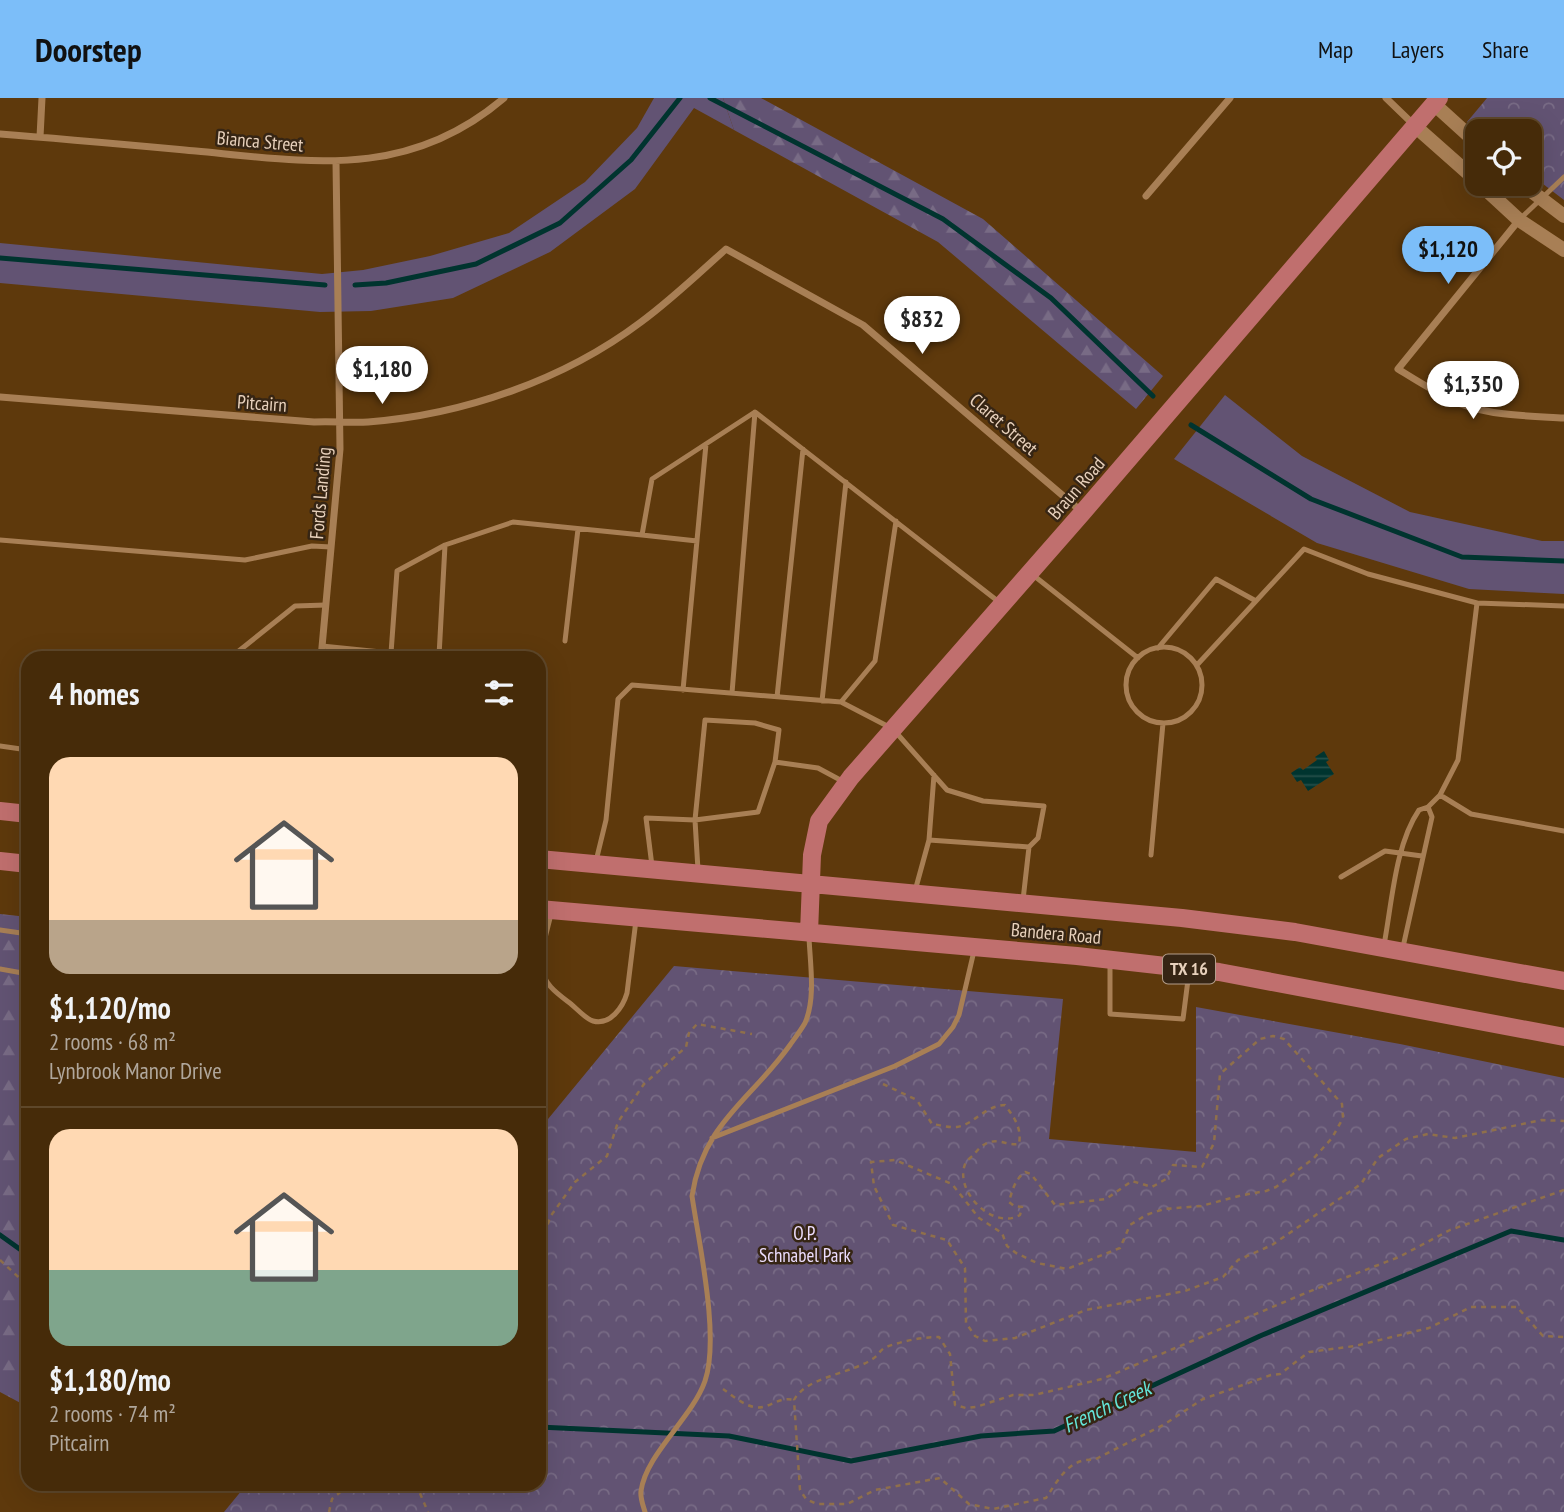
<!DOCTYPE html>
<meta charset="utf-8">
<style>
:root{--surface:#462b09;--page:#503717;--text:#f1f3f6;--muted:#b0a79c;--line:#5e472a;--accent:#7cbef9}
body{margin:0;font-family:"PT Sans Narrow",sans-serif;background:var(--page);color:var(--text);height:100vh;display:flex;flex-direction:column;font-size:26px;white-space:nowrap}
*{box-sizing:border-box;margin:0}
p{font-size:23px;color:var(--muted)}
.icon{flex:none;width:38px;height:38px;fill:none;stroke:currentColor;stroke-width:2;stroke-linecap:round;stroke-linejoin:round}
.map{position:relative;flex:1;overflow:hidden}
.side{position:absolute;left:21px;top:553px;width:525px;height:840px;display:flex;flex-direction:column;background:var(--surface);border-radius:21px;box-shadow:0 7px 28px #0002,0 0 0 2px var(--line)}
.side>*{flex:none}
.tools{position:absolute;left:1465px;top:21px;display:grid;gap:14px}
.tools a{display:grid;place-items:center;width:77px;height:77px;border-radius:14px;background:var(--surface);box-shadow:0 7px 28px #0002,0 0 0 2px var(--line);font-size:35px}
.price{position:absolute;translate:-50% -60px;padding:0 16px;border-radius:24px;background:#fff;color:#222;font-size:23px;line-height:46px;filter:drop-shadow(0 2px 4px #0008)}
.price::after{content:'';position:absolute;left:50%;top:42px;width:21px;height:16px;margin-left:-10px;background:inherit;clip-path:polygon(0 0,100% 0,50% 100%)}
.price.on{background:var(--accent);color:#111}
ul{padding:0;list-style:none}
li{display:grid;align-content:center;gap:14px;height:371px;padding:0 28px}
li+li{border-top:2px solid var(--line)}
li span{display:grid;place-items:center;height:217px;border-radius:21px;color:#555}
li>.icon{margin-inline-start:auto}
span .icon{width:126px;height:126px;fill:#fffc;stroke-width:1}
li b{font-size:30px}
h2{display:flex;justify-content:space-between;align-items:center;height:84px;padding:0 28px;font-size:30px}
header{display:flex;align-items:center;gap:42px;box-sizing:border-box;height:98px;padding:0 35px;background:var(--accent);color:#111}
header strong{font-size:33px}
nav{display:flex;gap:38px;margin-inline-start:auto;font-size:24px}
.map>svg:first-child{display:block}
</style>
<header>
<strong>Doorstep</strong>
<nav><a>Map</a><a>Layers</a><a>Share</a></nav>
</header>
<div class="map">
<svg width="1564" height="1414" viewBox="0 0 1564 1414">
<defs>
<pattern id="forest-firs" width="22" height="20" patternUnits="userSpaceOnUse" patternTransform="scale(1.75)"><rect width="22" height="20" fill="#625373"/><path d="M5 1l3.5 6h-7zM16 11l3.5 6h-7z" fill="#786b85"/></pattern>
<pattern id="park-crowns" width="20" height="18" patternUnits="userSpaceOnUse" patternTransform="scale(1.75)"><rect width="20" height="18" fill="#625373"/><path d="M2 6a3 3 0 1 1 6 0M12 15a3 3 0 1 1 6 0" fill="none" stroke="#786b85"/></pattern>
<pattern id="water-rules" width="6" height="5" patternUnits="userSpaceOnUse" patternTransform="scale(1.75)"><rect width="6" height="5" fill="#00342f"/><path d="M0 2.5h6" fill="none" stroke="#25504b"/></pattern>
</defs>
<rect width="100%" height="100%" fill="#5e390c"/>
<path fill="#625373" d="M654 0H723L734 32 694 10 635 91 550 154 453 200 371 213 320 214 0 185V145L322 176 363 172 430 158 509 135 585 84 637 30Z
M1225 297 1302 358 1410 414 1542 443H1564V496L1469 491 1317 445 1174 361Z"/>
<path fill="url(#forest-firs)" d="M723 0H761L983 121 1163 278 1136 311 938 144 734 32Z
M0 816 28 819V1309L0 1294Z"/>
<path fill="url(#park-crowns)" d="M1487 0H1564V102L1530 76V33H1478L1467 24Z
M674 868 1063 901 1049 1041 1196 1054V909L1400 946 1564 980V1414H224L247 1386H539V1032Z"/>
<path fill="url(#water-rules)" d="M1324 653 1329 662 1326 664 1334 676 1308 693 1301 682 1297 684 1291 675 1300 669 1303 672 1317 662 1315 659Z"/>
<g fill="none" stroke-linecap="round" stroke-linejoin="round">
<path stroke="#00342f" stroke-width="5" d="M710 0 943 121 1051 200 1153 298
M0 160 325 187
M355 187 386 185 476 166 560 125 631 62 680 0
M1191 327 1311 401 1462 459 1564 463
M0 1137 28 1157
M539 1329 729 1338 851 1363 981 1338 1054 1333 1260 1238 1511 1133 1564 1142"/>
<path stroke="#8f6f4b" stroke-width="2.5" stroke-dasharray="5 5" stroke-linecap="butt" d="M883 986 917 1002 932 1026C940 1027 949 1030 957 1029 975 1026 984 1008 1005 1007 1014 1019 1022 1030 1019 1046 1007 1048 999 1040 987 1045 982 1047 978 1052 974 1056 972 1059 968 1061 966 1064 952 1092 993 1133 1020 1117L1022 1109 1014 1108 1009 1104C1012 1093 1015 1081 1025 1074L1031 1076 1055 1107 1106 1101 1132 1083 1152 1089 1166 1081 1173 1067 1202 1069 1214 1045 1220 976 1260 941 1273 938 1284 941 1342 1006 1343 1020 1332 1040 1314 1060 1276 1089 1266 1093 1243 1097 1201 1108 1164 1111 1146 1117 1130 1127 1120 1150 1067 1171 1037 1165 1016 1155 1007 1148 1002 1135 979 1120 952 1086 895 1062 871 1064 874 1088 893 1127 947 1142 965 1170 966 1225 975 1238 985 1243 1015 1240 1086 1212 1185 1193 1223 1179 1238 1162 1272 1147 1361 1086 1378 1060 1406 1041 1428 1036 1455 1040 1542 1022 1564 1023
M1564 1092 1450 1132 1399 1159 1308 1194 1102 1281 1034 1297H1013L976 1309 966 1310 955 1307 950 1256 939 1239C921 1239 903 1243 886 1249 880 1252 879 1256 874 1260 852 1276 807 1278 794 1302L800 1392 806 1401 817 1406H847L875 1392 940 1380 969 1406 993 1411 1046 1400C1058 1382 1070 1359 1094 1362L1165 1326 1203 1301 1271 1277 1280 1276 1309 1254 1355 1248 1429 1230 1471 1209H1517L1543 1238 1564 1239
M539 1155 550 1119 575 1084 607 1058 618 1024 644 986 686 949 689 935 697 926 752 936
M0 1162 28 1188
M723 1291C732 1297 743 1307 754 1309 769 1312 777 1298 794 1302
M416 1386 428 1414
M329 1414 332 1401 350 1386"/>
<path stroke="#a87f55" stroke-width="5" d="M1521 120 1564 79
M642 437 697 443
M0 442 245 462 312 448 331 449
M1033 477 1138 560
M565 543 578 431
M322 548 391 555 397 473 445 447 513 424 642 437 652 381 755 314 999 504
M1126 587a38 38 0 1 1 76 0a38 38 0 1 1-76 0Z
M1158 550 1216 481 1256 503 1304 451 1368 476 1477 505
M230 560 295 508 326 507
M390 560 391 555 439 558 445 447
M1197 567 1256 503
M683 592 706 346
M732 595 755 314
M777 599 803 351
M822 603 846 384
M841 604 875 563 896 423
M0 648 28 652
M1440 697 1471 716 1564 733
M929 742 934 677
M1151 757 1163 625
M596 763 606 722 618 601 632 587 841 604 893 631 947 692 983 703 1044 708 1038 740 1029 749
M652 768 646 720 695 722 705 622 755 625 779 632 775 664
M698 772 695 722 758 714 775 664 818 670 844 684
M1341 779 1385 753 1422 758
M915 793 929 742 1029 749 1023 802
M551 816C548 830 539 857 541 869 544 887 558 896 571 906 577 911 586 921 593 923 610 928 623 909 627 895L636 822
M0 832 28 836
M1384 847C1392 805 1395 747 1419 712L1428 709 1440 697 1458 662 1477 505 1564 508
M1403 849 1432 719 1428 709
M1110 865V916L1183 921 1189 874
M0 871 28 876
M712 1040 895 968 939 946 953 929 959 917 974 853
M645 1414C643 1407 640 1400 641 1393 646 1356 692 1320 705 1283 720 1239 699 1146 692 1098 703 1025 751 1002 790 947 795 940 801 932 805 925 816 900 810 865 809 839"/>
<path stroke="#a87f55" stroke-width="7" d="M1386 0 1413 26
M0 36C65 41 130 47 196 53 310 64 408 82 504 0
M40 39 42 0
M1146 98 1230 0
M1519 122 1398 271C1419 284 1439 297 1461 306 1492 318 1531 318 1564 320
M0 299 314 324C332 323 350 325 368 324 463 317 564 282 641 224 671 202 698 176 726 151L863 227 1082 414
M321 560 340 351 336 64"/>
<path stroke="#a87f55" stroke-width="14" d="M1434 6 1477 45
M1416 29 1477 83
M1480 86 1519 122 1564 152
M1522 86 1564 118"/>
<path stroke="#c06f6e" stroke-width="18" d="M0 713 28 716
M539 761 1182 820 1295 834 1564 883
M0 763 28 766
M539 811 1077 858 1219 874 1564 939
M809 835 812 757 819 723 851 679 1083 414 1439 0"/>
</g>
<g text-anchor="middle" stroke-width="5" stroke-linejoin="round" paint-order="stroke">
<rect fill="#362514" stroke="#b39d8a" stroke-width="2" x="1163" y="856.5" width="52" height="29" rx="5"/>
<g font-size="18" font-weight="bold" fill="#e8d1bc">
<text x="1189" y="877">TX 16</text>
</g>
<g font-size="19" fill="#e8d1bc" stroke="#362514">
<text transform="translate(260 43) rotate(5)" y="7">Bianca Street</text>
<text transform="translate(262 305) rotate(4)" y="7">Pitcairn</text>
<text transform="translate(1004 326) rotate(41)" y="7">Claret Street</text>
<text transform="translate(1076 390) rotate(-49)" y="7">Braun Road</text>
<text transform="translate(320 395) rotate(-85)" y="7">Fords Landing</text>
<text transform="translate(1056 835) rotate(5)" y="7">Bandera Road</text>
</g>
<g font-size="19" fill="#ecddfd" stroke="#362514">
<text x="805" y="1142">O.P.<tspan x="805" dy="22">Schnabel Park</tspan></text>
</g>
<g font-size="21" font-style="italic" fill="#64e6d9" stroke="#362514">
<text transform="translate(1107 1309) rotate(-25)" y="7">French Creek</text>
</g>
</g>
</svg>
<div class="tools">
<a><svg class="icon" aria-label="locate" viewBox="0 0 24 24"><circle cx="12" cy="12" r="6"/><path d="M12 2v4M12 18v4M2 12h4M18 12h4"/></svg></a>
</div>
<b class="price on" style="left:1448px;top:188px">$1,120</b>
<b class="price" style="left:922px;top:258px">$832</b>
<b class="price" style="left:382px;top:308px">$1,180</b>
<b class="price" style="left:1473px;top:323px">$1,350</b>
<section class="side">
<h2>4 homes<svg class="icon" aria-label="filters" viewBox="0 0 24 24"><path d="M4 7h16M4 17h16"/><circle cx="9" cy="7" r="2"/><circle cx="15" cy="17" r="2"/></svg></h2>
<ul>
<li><span style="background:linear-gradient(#ffd9b3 75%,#b9a48a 0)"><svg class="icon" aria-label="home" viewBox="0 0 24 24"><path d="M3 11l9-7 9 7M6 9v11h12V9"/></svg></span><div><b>$1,120/mo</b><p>2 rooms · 68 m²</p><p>Lynbrook Manor Drive</p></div></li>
<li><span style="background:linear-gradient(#ffd9b3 65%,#7fa58c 0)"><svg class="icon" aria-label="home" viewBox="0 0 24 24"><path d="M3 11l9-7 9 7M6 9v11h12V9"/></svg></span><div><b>$1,180/mo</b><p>2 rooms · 74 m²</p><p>Pitcairn</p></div></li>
</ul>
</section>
</div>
